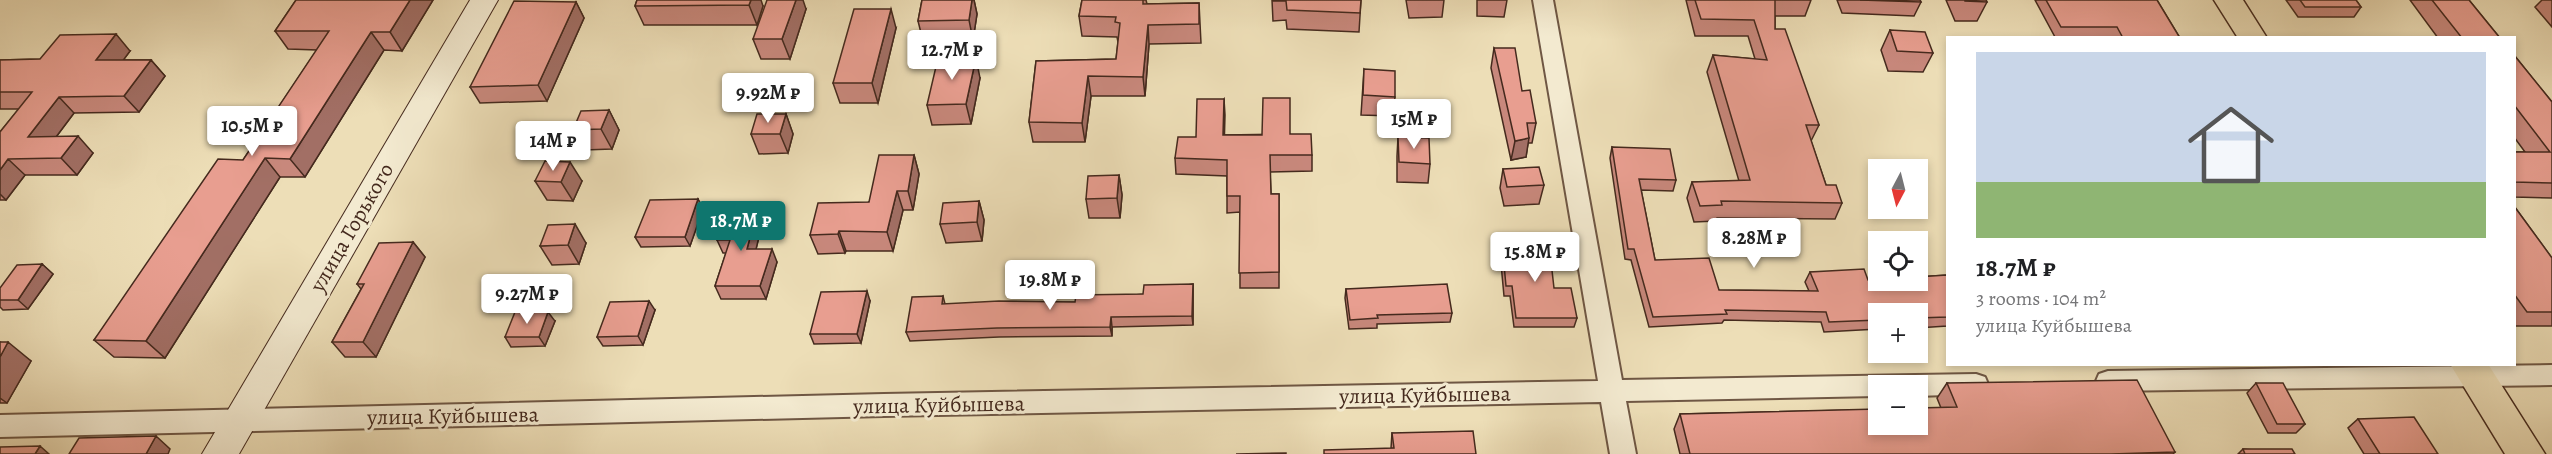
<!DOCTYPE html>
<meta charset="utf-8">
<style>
:root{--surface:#fff;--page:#f2f2f2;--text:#202124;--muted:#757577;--accent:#0f766e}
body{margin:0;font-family:Alegreya,serif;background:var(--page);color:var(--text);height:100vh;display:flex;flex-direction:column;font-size:22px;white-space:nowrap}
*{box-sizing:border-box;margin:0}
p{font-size:20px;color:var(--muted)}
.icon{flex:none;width:33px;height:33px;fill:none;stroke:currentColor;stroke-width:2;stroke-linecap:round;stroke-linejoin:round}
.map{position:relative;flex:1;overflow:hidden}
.panel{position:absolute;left:1946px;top:36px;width:570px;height:330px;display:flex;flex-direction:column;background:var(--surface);border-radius:0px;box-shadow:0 3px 9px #0003}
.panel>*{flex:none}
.needle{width:39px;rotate:187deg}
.fabs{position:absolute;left:1868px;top:159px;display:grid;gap:12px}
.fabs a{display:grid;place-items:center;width:60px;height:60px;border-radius:0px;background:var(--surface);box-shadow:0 3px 9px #0003;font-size:30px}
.price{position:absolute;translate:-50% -51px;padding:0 14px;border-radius:6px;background:#fff;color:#222;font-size:20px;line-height:39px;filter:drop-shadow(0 2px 3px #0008)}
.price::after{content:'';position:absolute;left:50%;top:36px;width:18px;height:14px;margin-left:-9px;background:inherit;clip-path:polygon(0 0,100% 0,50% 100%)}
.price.active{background:var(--accent);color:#fff}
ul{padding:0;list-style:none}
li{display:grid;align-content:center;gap:12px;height:318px;padding:0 30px}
li span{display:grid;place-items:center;height:186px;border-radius:0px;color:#555}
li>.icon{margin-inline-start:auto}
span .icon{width:108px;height:108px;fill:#fffc;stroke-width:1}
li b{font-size:26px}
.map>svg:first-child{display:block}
</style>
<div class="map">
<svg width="2552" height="454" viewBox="0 0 2552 454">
<rect width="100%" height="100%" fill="#eddeb7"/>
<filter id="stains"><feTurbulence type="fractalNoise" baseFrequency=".00333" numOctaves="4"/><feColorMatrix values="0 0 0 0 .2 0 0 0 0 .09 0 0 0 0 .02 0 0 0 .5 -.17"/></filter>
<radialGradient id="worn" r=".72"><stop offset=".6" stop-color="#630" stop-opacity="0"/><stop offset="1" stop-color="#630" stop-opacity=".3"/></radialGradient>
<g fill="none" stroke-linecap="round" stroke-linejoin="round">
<g stroke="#6f5744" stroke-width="4">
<path id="minor" d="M1533 0H1553L1622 380 1976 374 1985 377 1988 384 1985 391 1976 394 1917 396V386H1878V396L1626 401 1636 454H1610L1601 402 884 416 0 437V415L884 394 1598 381Z
M2552 365V385L2108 391 2099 388 2096 381 2099 374 2108 371Z"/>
</g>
<g stroke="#452a1e" stroke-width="2">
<path id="secondary" d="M470 0H498L239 454H202Z"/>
</g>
<g stroke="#452a1e" stroke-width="3">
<path id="trunk" d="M2214 0H2243L2267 38H2238Z
M2450 364H2488L2545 454H2505Z"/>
</g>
<use href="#minor" fill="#f3ead0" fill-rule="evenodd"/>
<use href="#secondary" fill="#f3ead0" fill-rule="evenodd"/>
<use href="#trunk" fill="#eddeb7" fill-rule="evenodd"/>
</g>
<path fill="#c8887c" stroke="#452a1e" stroke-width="1.5" d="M296 0H433L402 51 384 50 305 177H280L165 358 114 357 94 340 243 160 317 50 288 49 275 31Z
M637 0 763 6 757 25H644L635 6Z
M922 0H974L977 14 973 40 923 41 918 21Z
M1082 0H1146L1147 4 1199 3 1201 43 1149 44 1145 96H1091L1085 142H1033L1029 122 1036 61 1116 59 1118 42 1117 37 1082 36 1079 16Z
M1272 0H1361L1359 32 1287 29 1286 20 1273 21Z
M1406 0H1444L1442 17 1409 18Z
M1477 0H1507L1504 17 1477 16Z
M1686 0H1811L1805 16H1775V29L1819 125 1811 141 1826 185 1842 203 1835 219 1717 218 1716 221 1694 222 1687 198 1692 182 1739 181 1707 72 1713 55 1755 59 1748 36H1695Z
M1837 0H1920L1921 2 1914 16 1842 13Z
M1946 0H1986L1987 2 1977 21H1955Z
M2035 0H2157L2180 38 2055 37Z
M2286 0H2356L2361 7 2354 17H2298Z
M2410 0H2469L2500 38H2438Z
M2542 0H2552V27L2535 7Z
M576 2 584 18 547 101 480 103 470 87Z
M806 9 790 59H761L753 39Z
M896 28 878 103H840L833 83Z
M1890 30 1933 53 1923 72 1888 71 1881 50Z
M1494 48 1522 91 1536 123 1532 143H1528L1526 157 1511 160 1491 68Z
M130 51 123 60H151L165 76 139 112 74 113 56 137 93 153 77 175H25L6 200H0V132L19 109H0V60L40 59Z
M2514 55 2552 102V198L2514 197V152H2525L2514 137Z
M1364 69 1395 97 1393 116 1361 115Z
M980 78 971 124 932 125 927 105Z
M1224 99V135L1290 134 1312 155V171L1270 172 1271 194H1279V288H1240V212L1227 213V176L1176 174 1175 158 1196 137Z
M609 110 619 130 612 149 584 150 573 130Z
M786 114 793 134 788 153 759 154 751 134Z
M1398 137 1430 164 1428 183 1397 182V156Z
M1612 147 1676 180 1673 191 1641 190 1655 260 1719 290 1809 291 1805 282 1810 272 1868 280 1947 275V326L1917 328V314H1878V329L1824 332 1821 322 1724 320 1722 323 1649 327 1631 260 1625 259 1610 158Z
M914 155 919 174 913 210H903L893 251H846L845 253 818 254 810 235 869 202Z
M1503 169 1544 185 1539 204 1504 206 1500 188Z
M1119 175 1122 195 1120 218H1089L1086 199Z
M535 181H582L573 201 547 200Z
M698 199 703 209 690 246 641 247 635 237Z
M979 201 984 220 982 241 946 243 940 224Z
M2514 206 2552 258V326H2514Z
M757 211 762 224 756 249 777 262 766 299H721L715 286 726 253H723L717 240Z
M413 242 425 257 376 357H345L332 342 361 289 357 284Z
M586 243 579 264 552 265 540 246Z
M1502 243 1554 288 1577 318 1574 327H1514L1510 296H1504L1500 253Z
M42 264 53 274 28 309 3 310 0 307V288Z
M1193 284V325L1112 327V336L999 337 910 341 906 332 943 296 945 304 1075 302 1143 294Z
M1346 289 1452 313 1450 322 1377 324V328L1349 329 1345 298Z
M870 301 861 343 814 344 810 334Z
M655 310 643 345 603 346 597 337Z
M555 321 545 346 511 347 505 337Z
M0 342 31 361 7 403H0Z
M1947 383 2175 452 2173 454H1680L1674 429 1680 414 1941 408 1937 398Z
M2256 383 2305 424 2296 433H2268L2247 393Z
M2358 419 2438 454H2364L2348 428Z
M1392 433 1476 454 1391 448Z
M2243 449 2295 454H2238Z"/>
<path fill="#a26f65" stroke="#452a1e" stroke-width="1.5" d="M410 0H433L402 51 390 32Z
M751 0H761L763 6 757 25 749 5Z
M796 0H803L806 9 790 59 782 39Z
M972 0H974L977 14 973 40 969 20Z
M576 2 584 18 547 101 538 85Z
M891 9 896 28 878 103 872 83Z
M1148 25 1149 44 1145 96 1143 77Z
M371 32 384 50 305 177 290 159Z
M116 34 130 51 111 77 96 60Z
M976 58 980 78 971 124 966 104Z
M151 60 165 76 139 112 124 96Z
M1088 76 1091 96 1085 142 1082 123Z
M59 97 74 113 44 153 28 137Z
M1224 99 1225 115 1224 152 1223 135Z
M609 110 619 130 612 149 601 129Z
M786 114 793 134 788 153 780 134Z
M78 136 93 153 77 175 61 158Z
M1529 138 1526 157 1511 160 1515 141Z
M914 155 919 174 913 210 908 191Z
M265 158 280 177 165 358 146 341Z
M8 159 25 175 6 200 0 194V170Z
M570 162 582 181 573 201 561 182Z
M1119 175 1122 195 1120 218 1117 198Z
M897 191 903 210 893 251 887 232Z
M698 199 703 209 690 246 685 237Z
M979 201 984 220 982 241 977 222Z
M757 211 762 224 753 262 747 249Z
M575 224 586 243 579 264 568 245Z
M839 231 846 251 845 253 838 234Z
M413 242 425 257 376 357 363 342Z
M772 249 777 262 766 299 760 286Z
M42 264 53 274 28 309 18 300Z
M1193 284V325L1192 316Z
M867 291 870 301 861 343 857 334Z
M649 301 655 310 643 345 638 336Z
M548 312 555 321 545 346 539 337Z
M1111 317 1112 327V336L1110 327Z
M8 342 31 361 7 403 0 398V357Z
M156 436 170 449 168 454H146Z
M40 446 49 454H35Z"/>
<path fill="#e89e90" stroke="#452a1e" stroke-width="1.5" d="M296 0H410L390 32H371L290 159 265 158 146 341 94 340 218 159 243 160 329 31H275Z
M637 0H751L749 5 635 6Z
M767 0H796L782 39H753Z
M922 0H972L969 20 918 21Z
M1082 0H1143V4L1199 3V24L1148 25 1143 77 1088 76 1082 123 1029 122 1036 61 1116 59 1120 23 1115 22 1116 17 1079 16Z
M1273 0H1361L1360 13 1287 10 1286 1H1273Z
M1695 0H1775V29H1785L1819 125H1806L1826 185H1836L1842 203 1721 201 1722 205 1700 206 1692 182 1750 180 1713 55 1767 60 1754 20 1701 19Z
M1860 0H1920L1921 2Z
M1965 0H1986L1987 2 1965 1Z
M2046 0H2157L2180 38H2123L2117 27H2061Z
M2300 0H2356L2361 7H2305Z
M2432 0H2469L2500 38H2462Z
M514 1 576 2 538 85 470 87Z
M854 9H891L872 83H833Z
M1890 30 1925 32 1933 53 1897 51Z
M116 34 96 60H151L124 96 59 97 28 137 78 136 61 158 8 159 0 170V132L32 92H0V60L40 59 60 35Z
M1494 48H1515L1522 91 1530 90 1536 123H1527L1529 138 1515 141Z
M2514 55 2552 102V183L2514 182V152H2550L2514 105Z
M938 58H976L966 104 927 105Z
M1364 69 1395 71V97L1363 95Z
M1263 98H1290V134H1311L1312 155H1270L1271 194H1279V272L1239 273 1240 196H1227V160L1175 158 1178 137H1196L1197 99H1224L1223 135H1262Z
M609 110 601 129 573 130 581 111Z
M757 114H786L780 134H751Z
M1398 137 1429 138 1430 164 1399 162Z
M1612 147 1670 149 1676 180 1639 179 1655 260 1709 258 1719 290 1818 291 1810 272 1864 269 1868 280H1917V277L1947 275V317L1917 318V314H1878V320L1829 322 1826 312 1725 310 1727 314 1653 317 1634 249H1628Z
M879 155H914L908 191H897L887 232 839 231 838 234 810 235 818 203 869 202Z
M545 161 570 162 561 182 535 181Z
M1539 167 1544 185 1507 187 1503 169Z
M1119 175 1117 198 1086 199 1088 176Z
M698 199 685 237H635L650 200Z
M979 201 977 222 940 224 943 203Z
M2514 206 2552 258V312H2527L2514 294Z
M757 211 747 249H772L760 286H715L730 240H717L725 212Z
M575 224 568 245 540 246 548 225Z
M413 242 363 342H332L364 284H357L379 243Z
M1502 243 1549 244 1554 288H1571L1577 318H1516L1512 286H1506Z
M42 264 18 300H0V288L17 265Z
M1193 284 1192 316 1111 317 1110 327 997 328 906 332 912 297 943 296 942 304 999 301 1075 302 1076 295 1143 294 1144 285Z
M1447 284 1452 313 1377 315 1378 318 1350 320 1346 289Z
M867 291 857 334H810L821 292Z
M649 301 638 336 597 337 610 302Z
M515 312H548L539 337H505Z
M0 342H8L0 357Z
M2137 380 2175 452 2111 454H1690L1680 414 1878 409V424H1917V408L1957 407 1947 383Z
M2256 383H2283L2305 424H2277Z
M2414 417 2438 454H2380L2358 419Z
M1473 431 1476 454H1324V450L1394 448 1392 433Z
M156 436 146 454H69L79 438Z
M40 446 35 454H0V447Z
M2243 449H2292L2295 454H2245Z
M1286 453V454H1236Z"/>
<g text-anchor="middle" stroke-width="6" stroke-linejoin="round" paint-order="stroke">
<g font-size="22" fill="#452a1e" stroke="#f3ead0">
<text transform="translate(351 227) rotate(-60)" y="8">улица Горького</text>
<text transform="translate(1425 394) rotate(-1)" y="8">улица Куйбышева</text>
<text transform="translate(939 404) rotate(-1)" y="8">улица Куйбышева</text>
<text transform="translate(453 415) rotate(-1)" y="8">улица Куйбышева</text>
</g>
</g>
<rect width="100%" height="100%" filter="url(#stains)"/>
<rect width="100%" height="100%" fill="url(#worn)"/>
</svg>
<div class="fabs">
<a><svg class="needle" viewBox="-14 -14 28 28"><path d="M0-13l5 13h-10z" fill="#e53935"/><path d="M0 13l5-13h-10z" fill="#757577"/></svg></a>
<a><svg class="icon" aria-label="locate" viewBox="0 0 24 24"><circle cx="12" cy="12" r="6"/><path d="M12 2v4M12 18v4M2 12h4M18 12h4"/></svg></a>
<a>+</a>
<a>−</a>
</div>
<b class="price" style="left:952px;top:81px">12.7M ₽</b>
<b class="price" style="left:768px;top:124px">9.92M ₽</b>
<b class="price" style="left:1414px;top:150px">15M ₽</b>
<b class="price" style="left:252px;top:157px">10.5M ₽</b>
<b class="price" style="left:553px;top:172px">14M ₽</b>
<b class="price active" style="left:741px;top:252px">18.7M ₽</b>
<b class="price" style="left:1754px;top:269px">8.28M ₽</b>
<b class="price" style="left:1535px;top:283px">15.8M ₽</b>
<b class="price" style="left:1050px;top:311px">19.8M ₽</b>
<b class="price" style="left:527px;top:325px">9.27M ₽</b>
<section class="panel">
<ul>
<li><span style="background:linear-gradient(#c9d6e8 70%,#8fb573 0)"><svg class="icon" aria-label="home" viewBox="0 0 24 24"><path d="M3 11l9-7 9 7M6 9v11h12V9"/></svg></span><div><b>18.7M ₽</b><p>3 rooms · 104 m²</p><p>улица Куйбышева</p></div></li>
</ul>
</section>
</div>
